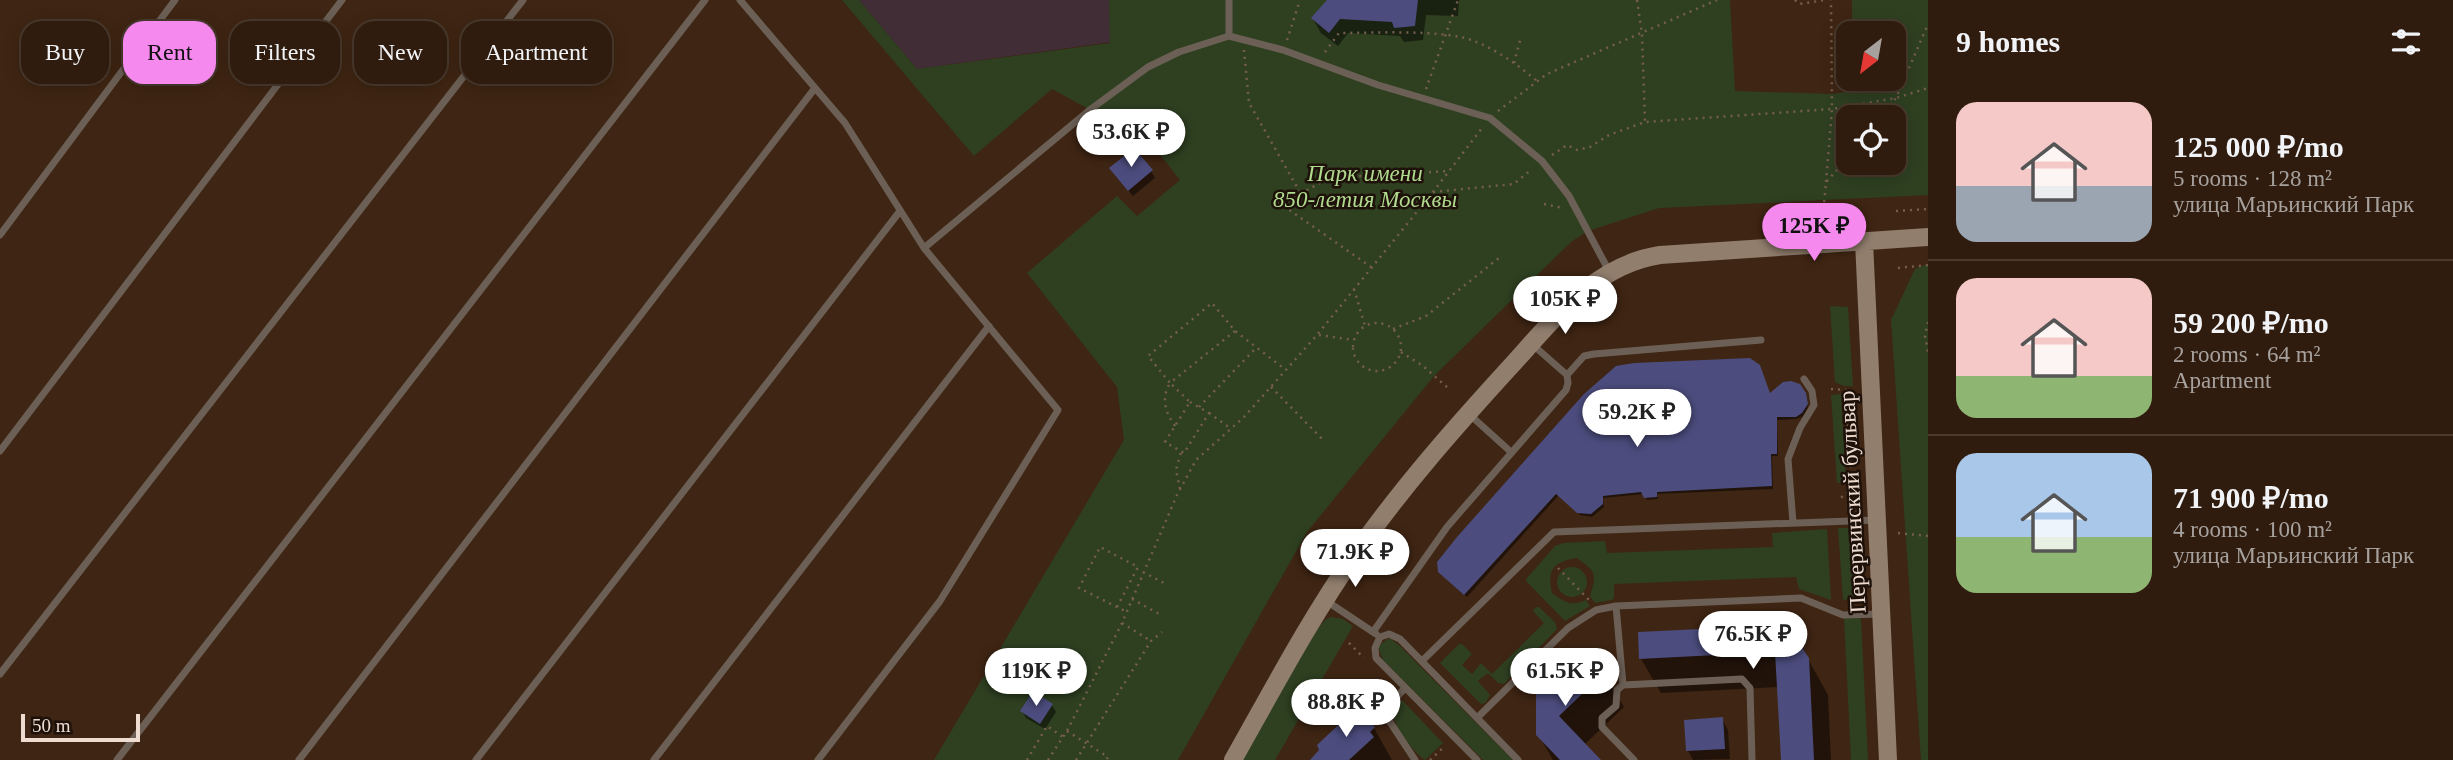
<!DOCTYPE html>
<meta charset="utf-8">
<style>
:root{--surface:#2f1c0e;--page:#372517;--text:#f1f3f6;--muted:#a7a19e;--line:#4a3a2e;--accent:#f589ee}
body{margin:0;font-family:"Times New Roman",serif;background:var(--page);color:var(--text);height:100vh;display:flex;flex-direction:column;font-size:26px;white-space:nowrap}
*{box-sizing:border-box;margin:0}
p{font-size:23px;color:var(--muted)}
.icon{flex:none;width:38px;height:38px;fill:none;stroke:currentColor;stroke-width:2;stroke-linecap:round;stroke-linejoin:round}
.map{position:relative;flex:1;overflow:hidden}
.drawer{display:flex;flex-direction:column;background:var(--surface);width:525px}
.drawer>*{flex:none}
.banner{position:absolute;left:21px;top:21px;width:665px;height:63px;display:flex;gap:14px}
.needle{width:46px;rotate:211deg}
.tools{position:absolute;left:1836px;top:21px;display:grid;gap:14px}
.tools a{display:grid;place-items:center;width:70px;height:70px;border-radius:14px;background:var(--surface);box-shadow:0 4px 18px #0003,0 0 0 2px var(--line);font-size:35px}
.scale{position:absolute;left:21px;bottom:18px;width:119px;box-sizing:border-box;padding-left:7px;border:4px solid #eedcd1;border-top:0;font-size:19px;line-height:24px;white-space:nowrap;color:#eedcd1;-webkit-text-stroke:5px #1d1109;paint-order:stroke}
.price{position:absolute;translate:-50% -60px;padding:0 16px;border-radius:24px;background:#fff;color:#222;font-size:23px;line-height:46px;filter:drop-shadow(0 2px 4px #0008)}
.price::after{content:'';position:absolute;left:50%;top:42px;width:21px;height:16px;margin-left:-10px;background:inherit;clip-path:polygon(0 0,100% 0,50% 100%)}
.price.on{background:var(--accent);color:#111}
ul{padding:0;list-style:none}
li{display:flex;align-items:center;gap:21px;height:175px;padding:0 28px}
li+li{border-top:2px solid var(--line)}
li span{display:grid;place-items:center;flex:none;width:196px;height:140px;border-radius:21px;color:#555}
li>.icon{margin-inline-start:auto}
span .icon{width:84px;height:84px;fill:#fffc;stroke-width:1}
li b{font-size:30px}
h2{display:flex;justify-content:space-between;align-items:center;height:84px;padding:0 28px;font-size:30px}
.chip{padding:0 24px;border-radius:21px;background:var(--surface);box-shadow:0 4px 18px #0003,0 0 0 2px var(--line);font-size:24px;line-height:63px}
.chip.on{background:var(--accent);color:#111}
main{display:flex;flex:1;min-height:0}
.map>svg:first-child{display:block}
</style>
<main>
<div class="map">
<svg width="1928" height="760" viewBox="0 0 1928 760">
<rect width="100%" height="100%" fill="#3f2513"/>
<path fill="#402d35" d="M859 0H1109L1111 42 917 69Z"/>
<path fill="#2f4021" fill-rule="evenodd" d="M842 0H859L917 69 1110 43 1109 0H1730L1735 91 1832 94 1853 91V79H1894V33H1852V0H1928V195L1659 208 1588 231 1571 242 1434 376 1307 532 1178 760H934L1124 440 1117 387 1027 273 1117 196 1137 216 1180 180 1151 143 1052 89 974 156ZM1848 117H1894V163H1848Z
M1928 264V760H1921L1891 320 1915 269Z
M1830 306 1848 307 1853 386H1844L1835 382Z
M1841 394 1846 483H1837L1831 395Z
M1838 528H1854L1855 530 1859 588C1858 599 1853 599 1843 600Z
M1827 529 1831 600 1799 589 1796 577 1614 584V598L1612 600 1595 603 1590 596C1597 573 1596 572 1577 558 1553 562 1547 569 1552 593 1565 602 1571 607 1586 600L1590 606 1565 621 1526 581 1527 578 1555 546 1563 543 1605 541 1607 553 1773 547 1772 533Z
M1557 582a15 15 0 1 1 30 0a15 15 0 1 1-30 0Z
M1536 607H1539L1555 622 1557 629 1504 684 1498 683 1488 673 1478 681 1490 695 1485 703 1481 704 1440 663 1459 644H1462L1472 654 1462 665 1472 674 1481 663 1492 674 1544 623 1533 611Z
M1853 615 1861 619 1868 760H1851L1844 617Z
M1331 617 1343 619 1353 626 1275 760H1241L1317 629 1325 620Z
M1387 639H1391L1400 646 1513 760H1483L1383 660 1378 647Z
M1402 700 1443 743 1425 760C1415 754 1388 721 1394 708 1396 705 1400 703 1402 700Z"/>
<path fill="#0007" d="M1329 0H1459L1458 16 1426 15 1423 40 1404 42 1400 36 1348 33 1338 46 1321 33 1313 19Z
M1151 171 1155 178 1133 196 1115 175Z
M1770 396 1807 398 1808 407 1803 416 1797 419 1777 420 1778 456H1772L1773 489 1657 494 1658 499 1647 500 1644 494 1603 498 1604 507 1592 517 1580 515 1559 495 1467 597 1442 575 1458 538Z
M1785 627 1808 659 1828 695 1831 760H1783L1779 687 1661 693 1641 659Z
M1604 673 1624 707 1584 745 1599 760H1553L1538 734Z
M1052 705 1056 712 1045 729 1026 718 1022 711Z
M1360 715 1374 728 1392 760H1320Z
M1722 719 1728 730 1730 759 1693 760 1688 751Z"/>
<path fill="#4c4d7e" d="M1327 0H1418L1415 26 1394 28 1392 22 1340 19 1329 33 1311 18Z
M1134 148 1153 170 1128 191 1109 168Z
M1750 358 1760 365 1770 393 1783 382 1791 381 1800 384 1806 393 1808 404 1802 413 1796 417H1777V454H1771L1772 486 1657 492V497L1644 498 1641 492 1603 496V504L1591 514 1577 513 1556 494 1464 595 1438 572 1437 562 1457 537 1584 394 1616 366 1634 363Z
M1786 625 1809 658 1814 760H1781L1775 652 1639 659 1638 632Z
M1582 649 1605 672 1559 716 1601 760H1560L1536 735V693Z
M1033 691 1053 704 1040 724 1020 711Z
M1360 712 1375 727 1370 732 1374 737 1349 760H1310L1319 750 1317 745 1351 713 1355 717Z
M1723 717 1725 749 1686 751 1684 720Z"/>
<g fill="none" stroke-linecap="round" stroke-linejoin="round">
<path stroke="#755e4e" stroke-width="2.5" stroke-dasharray="2 5" stroke-linecap="butt" d="M1637 0 1642 34 1645 122
M1795 0 1799 4 1825 0
M1287 40 1300 0
M1244 50 1249 103 1301 194
M1325 52 1339 33C1373 33 1445 29 1474 41 1497 50 1518 65 1537 81
M1514 63 1521 37
M1426 89 1458 0
M1498 111 1547 74 1717 0
M1882 117 1896 98 1928 24
M1552 155 1567 145 1577 150 1590 147 1609 135 1645 122 1832 109 1896 98 1928 88
M1826 182 1832 109 1831 0
M1433 192 1514 184 1532 169
M1278 202 1371 267
M1282 204 1329 178 1449 171
M1544 204 1563 208
M1896 211 1928 209
M1823 216 1826 182 1848 158
M1898 268 1928 265
M1354 289 1365 326
M1928 322 1925 336 1928 352
M1353 347a24 24 0 1 1 48 0a24 24 0 1 1-48 0Z
M1393 329 1426 316 1499 258
M1235 331 1170 383 1148 356 1212 303 1235 331 1286 370
M1319 335 1354 340
M1401 352 1423 366 1448 388
M1271 387 1325 442
M1831 389 1846 390 1852 489 1838 500
M1190 402 1209 413 1184 453 1165 442Z
M1199 407 1257 347
M1209 413 1230 428
M1175 426C1165 412 1161 398 1170 383L1190 402
M1180 489 1176 470 1181 452
M1898 533 1928 536
M1558 568 1590 601
M1143 572 1164 583
M1132 599 1161 615
M1117 607 1138 567 1100 547 1079 588 1127 612
M1122 623 1151 641
M1349 643 1364 658
M1067 731 1108 757 1106 760
M1027 760 1047 726 1063 737
M1048 760 1067 731 1122 623 1177 495 1196 460 1244 417 1317 335 1433 192 1482 128
M1076 760 1151 641 1162 632
M1430 760 1445 746"/>
<path stroke="#6c6056" stroke-width="7" d="M740 0 845 123 924 248 1058 410 940 601 818 760
M1229 0V36
M0 235 175 0
M924 248 1091 109 1148 67 1179 52 1229 36 1283 50 1378 85 1490 118 1542 161 1569 196 1609 271
M1567 375 1584 356 1594 354 1761 340
M1470 415 1511 452
M0 451 342 0
M1793 523 1788 459 1800 428 1814 405 1812 391 1804 379
M1325 600 1376 634
M1616 606 1623 685 1742 679 1750 688 1752 760
M1373 632 1447 527 1566 390 1568 383 1567 375 1533 345
M1422 661 1554 532 1876 520
M0 674 523 0
M1623 685 1617 690 1616 706 1602 718V727L1634 760
M1405 688 1392 702 1388 719 1415 760
M1477 718 1568 628 1596 610 1616 606 1801 598 1843 615 1880 614
M117 760 705 0
M299 760 815 88
M476 760 900 211
M654 760 989 326
M1477 760 1376 658 1375 648 1380 637 1389 634 1400 639 1518 760"/>
<path stroke="#917e6d" stroke-width="18" d="M1864 241 1888 760
M1233 760C1273 689 1311 617 1358 550 1404 485 1457 425 1511 366 1553 320 1594 265 1660 255L1928 237"/>
</g>
<g text-anchor="middle" stroke-width="5" stroke-linejoin="round" paint-order="stroke">
<g font-size="23" font-style="italic" fill="#b0da8d" stroke="#1d1109">
<text x="1365" y="181">Парк имени<tspan x="1365" dy="26">850-летия Москвы</tspan></text>
</g>
<g font-size="23" fill="#eedcd1" stroke="#1d1109">
<text transform="translate(1852 502) rotate(-93)" y="8">Перервинский бульвар</text>
</g>
</g>
</svg>
<div class="tools">
<a><svg class="needle" viewBox="-14 -14 28 28"><path d="M0-13l5 13h-10z" fill="#e53935"/><path d="M0 13l5-13h-10z" fill="#a7a19e"/></svg></a>
<a><svg class="icon" aria-label="locate" viewBox="0 0 24 24"><circle cx="12" cy="12" r="6"/><path d="M12 2v4M12 18v4M2 12h4M18 12h4"/></svg></a>
</div>
<div class="scale">50 m</div>
<b class="price" style="left:1131px;top:169px">53.6K ₽</b>
<b class="price on" style="left:1814px;top:263px">125K ₽</b>
<b class="price" style="left:1565px;top:336px">105K ₽</b>
<b class="price" style="left:1637px;top:449px">59.2K ₽</b>
<b class="price" style="left:1355px;top:589px">71.9K ₽</b>
<b class="price" style="left:1753px;top:671px">76.5K ₽</b>
<b class="price" style="left:1036px;top:708px">119K ₽</b>
<b class="price" style="left:1565px;top:708px">61.5K ₽</b>
<b class="price" style="left:1346px;top:739px">88.8K ₽</b>
<div class="banner">
<a class="chip">Buy</a>
<a class="chip on">Rent</a>
<a class="chip">Filters</a>
<a class="chip">New</a>
<a class="chip">Apartment</a>
</div>
</div>
<section class="drawer">
<h2>9 homes<svg class="icon" aria-label="filters" viewBox="0 0 24 24"><path d="M4 7h16M4 17h16"/><circle cx="9" cy="7" r="2"/><circle cx="15" cy="17" r="2"/></svg></h2>
<ul>
<li><span style="background:linear-gradient(#f6c9c9 60%,#9aa5b1 0)"><svg class="icon" aria-label="home" viewBox="0 0 24 24"><path d="M3 11l9-7 9 7M6 9v11h12V9"/></svg></span><div><b>125 000 ₽/mo</b><p>5 rooms · 128 m²</p><p>улица Марьинский Парк</p></div></li>
<li><span style="background:linear-gradient(#f6c9c9 70%,#8fb573 0)"><svg class="icon" aria-label="home" viewBox="0 0 24 24"><path d="M3 11l9-7 9 7M6 9v11h12V9"/></svg></span><div><b>59 200 ₽/mo</b><p>2 rooms · 64 m²</p><p>Apartment</p></div></li>
<li><span style="background:linear-gradient(#a9c7e8 60%,#8fb573 0)"><svg class="icon" aria-label="home" viewBox="0 0 24 24"><path d="M3 11l9-7 9 7M6 9v11h12V9"/></svg></span><div><b>71 900 ₽/mo</b><p>4 rooms · 100 m²</p><p>улица Марьинский Парк</p></div></li>
</ul>
</section>
</main>
